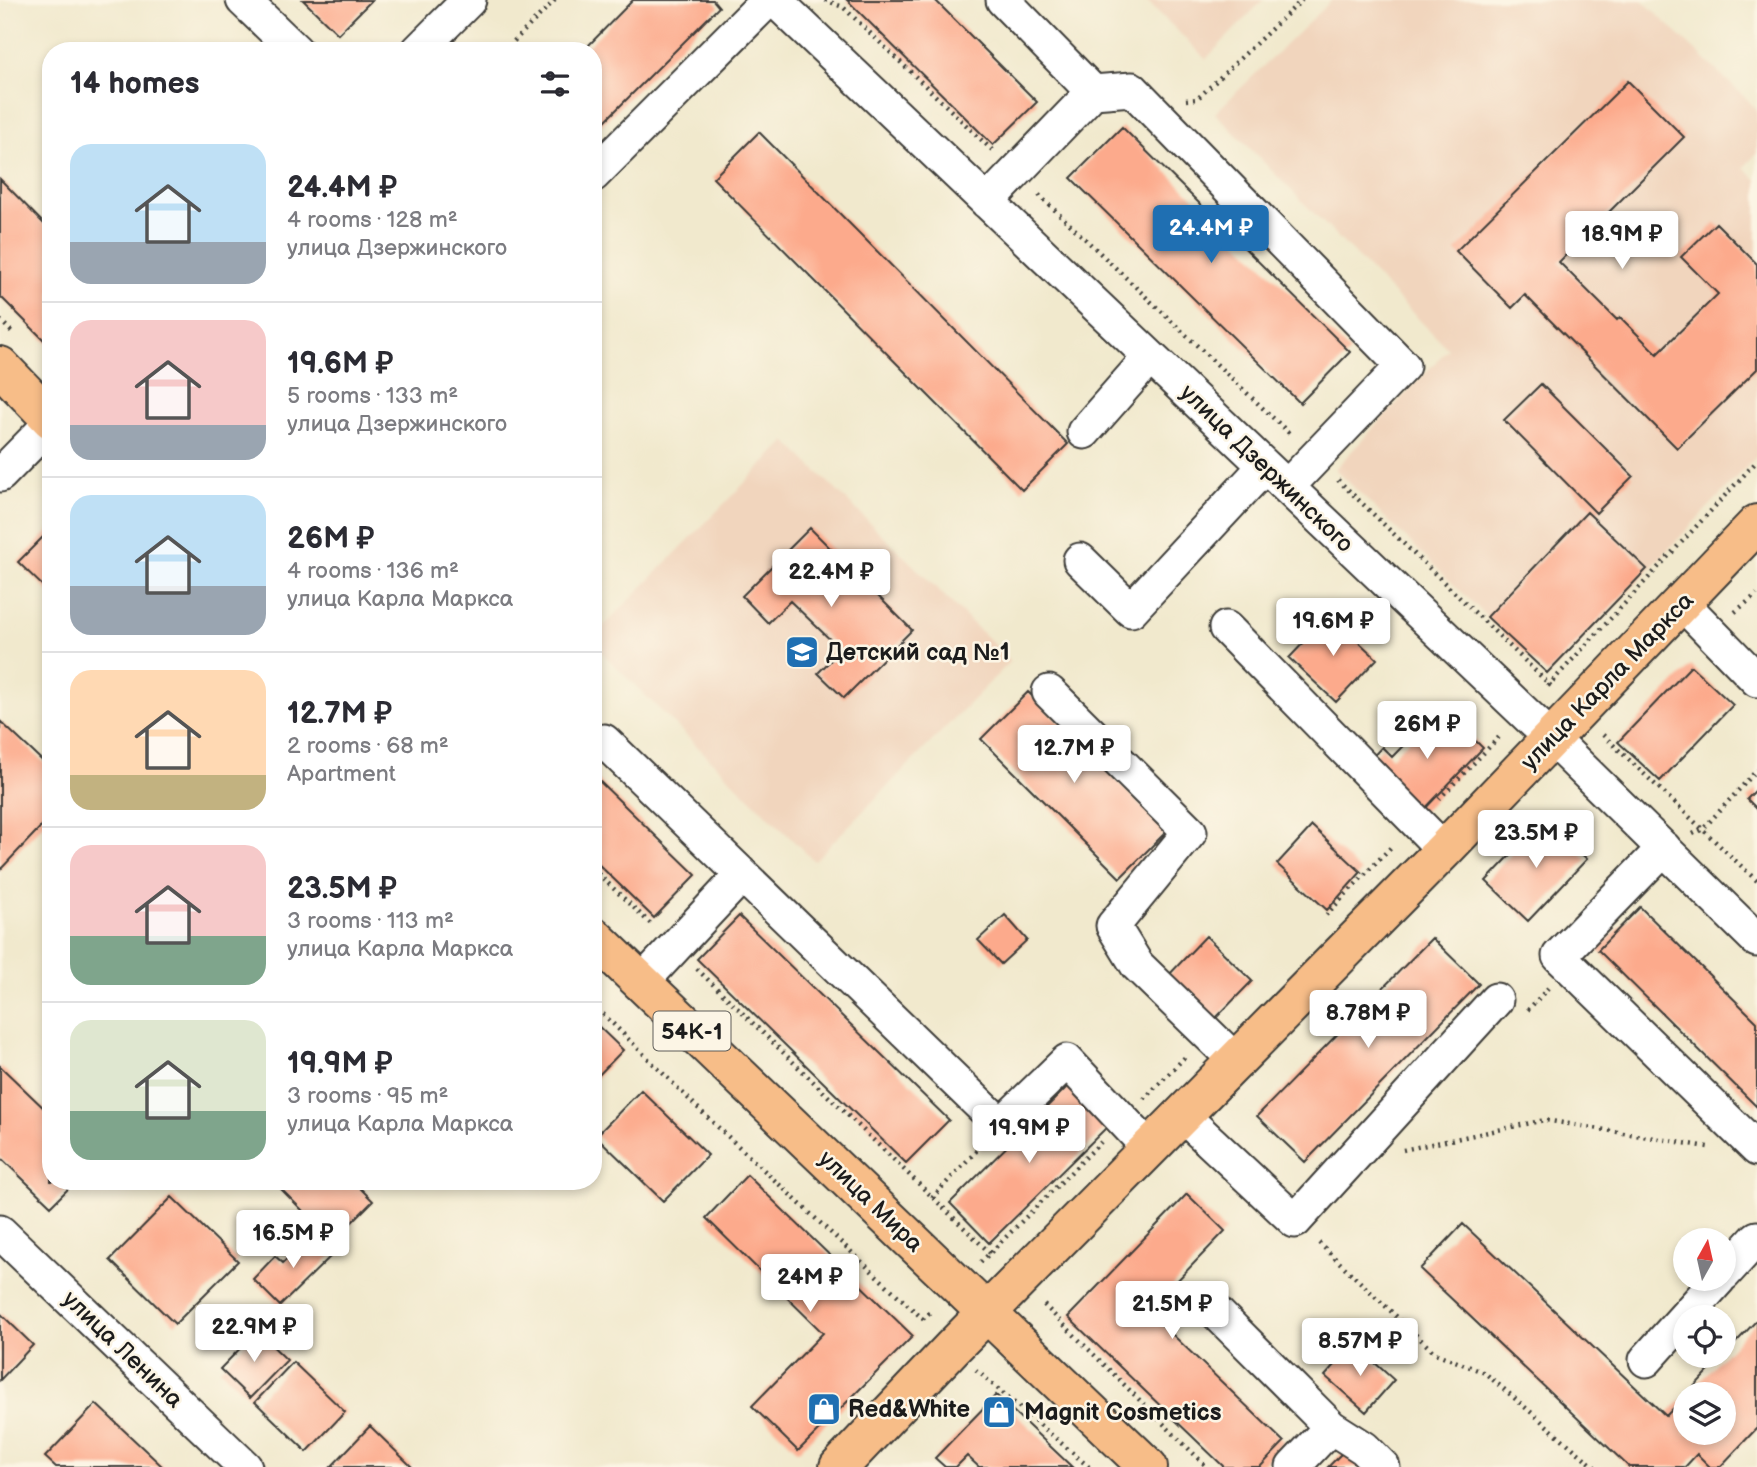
<!DOCTYPE html>
<meta charset="utf-8">
<style>
:root{--surface:#fff;--page:#f7f7f7;--text:#2b2b33;--muted:#7c7c81;--line:#e1e1e2;--accent:#1f6fb2}
body{margin:0;font-family:"Balsamiq Sans",sans-serif;background:var(--page);color:var(--text);height:100vh;display:flex;flex-direction:column;font-size:26px;white-space:nowrap}
*{box-sizing:border-box;margin:0}
p{font-size:23px;color:var(--muted)}
.icon{flex:none;width:38px;height:38px;fill:none;stroke:currentColor;stroke-width:2;stroke-linecap:round;stroke-linejoin:round}
.map{position:relative;flex:1;overflow:hidden}
.sheet{position:absolute;left:42px;top:42px;width:560px;height:1148px;display:flex;flex-direction:column;background:var(--surface);border-radius:28px;box-shadow:0 4px 10px #0003}
.sheet>*{flex:none}
.needle{width:46px;rotate:8deg}
.fabs{position:absolute;left:1673px;top:1228px;display:grid;gap:14px}
.fabs a{display:grid;place-items:center;width:63px;height:63px;border-radius:50%;background:var(--surface);box-shadow:0 4px 10px #0003;font-size:35px}
.price{position:absolute;translate:-50% -60px;padding:0 16px;border-radius:7px;background:#fff;color:#222;font-size:23px;line-height:46px;filter:drop-shadow(0 2px 4px #0008)}
.price::after{content:'';position:absolute;left:50%;top:42px;width:21px;height:16px;margin-left:-10px;background:inherit;clip-path:polygon(0 0,100% 0,50% 100%)}
.price.selected{background:var(--accent);color:#fff}
ul{padding:0;list-style:none}
li{display:flex;align-items:center;gap:21px;height:175px;padding:0 28px}
li+li{border-top:2px solid var(--line)}
li span{display:grid;place-items:center;flex:none;width:196px;height:140px;border-radius:21px;color:#555}
li>.icon{margin-inline-start:auto}
span .icon{width:84px;height:84px;fill:#fffc;stroke-width:1}
li b{font-size:30px}
h2{display:flex;justify-content:space-between;align-items:center;height:84px;padding:0 28px;font-size:30px}
.map>svg:first-child{display:block}
</style>
<div class="map">
<svg width="1757" height="1467" viewBox="0 0 1757 1467">
<rect width="100%" height="100%" fill="#fcf5e5"/>
<filter id="ink" filterUnits="userSpaceOnUse"><feTurbulence type="fractalNoise" baseFrequency=".0143" numOctaves="2"/><feDisplacementMap in="SourceGraphic" scale="14" xChannelSelector="R" yChannelSelector="G"/><feConvolveMatrix kernelMatrix="1 2 1 2 8 2 1 2 1" color-interpolation-filters="sRGB"/></filter>
<filter id="wash" filterUnits="userSpaceOnUse"><feTurbulence type="fractalNoise" baseFrequency=".00686" numOctaves="4" result="noise"/><feDisplacementMap in="SourceGraphic" scale="28" xChannelSelector="R" yChannelSelector="G"/><feGaussianBlur stdDeviation="1.57" result="paint"/><feColorMatrix in="noise" values="0 0 0 0 0 0 0 0 0 0 0 0 0 0 0 0 0 1.4 0 .05"/><feComposite in="paint" operator="in"/></filter>
<g filter="url(#wash)">
<rect width="100%" height="100%" fill="#f1e9cd"/>
<path fill="#f1d5bd" d="M1146 0H1263L1206 59Z
M1332 0H1642L1757 109V153L1744 167 1757 180V456L1548 676 1335 469 1448 349 1215 113Z
M786 441 1011 661 814 861 593 644V637Z"/>
<g id="blocks">
<path fill="#fcaa8c" d="M303 0H372L338 34Z
M633 0H713L719 7 593 133V51H583Z
M847 0H935L1037 102 993 145Z
M1628 81 1684 137 1559 262 1617 320 1620 317 1657 354 1718 294 1681 257 1716 223 1757 264V369L1677 448 1525 295 1512 308 1456 251Z
M1122 127 1350 352 1300 403 1071 178Z
M759 132 1068 444 1022 490 713 178Z
M0 179 51 231V347L0 296Z
M1541 384 1633 476 1596 513 1504 420Z
M1587 512 1647 569 1547 673 1487 617Z
M810 528 912 630 844 698 818 673 841 650 790 601 768 623 742 596Z
M51 529V594L18 562Z
M1330 615 1377 659 1336 702 1289 658Z
M1691 666 1733 705 1660 781 1618 742Z
M1028 692 1167 831 1120 878 981 739Z
M1441 707 1483 748 1419 815 1366 764 1382 747 1392 757Z
M0 721 51 769V816L0 870Z
M593 775 696 875 654 918 593 859Z
M1757 789V809L1747 799Z
M1545 819 1587 859 1528 921 1486 881Z
M1312 826 1361 872 1327 910 1277 864Z
M1640 907 1757 1022V1107L1598 950Z
M1005 915 1027 940 1001 964 978 940Z
M739 916 949 1120 906 1163 697 959Z
M1206 936 1252 981 1211 1023 1166 978Z
M1432 938 1479 984 1305 1162 1257 1116Z
M593 1021 623 1050 593 1081Z
M0 1066 51 1115V1181H76L51 1206 0 1157Z
M1068 1086 1107 1127 989 1243 950 1203Z
M641 1090 708 1155 663 1201 596 1136Z
M747 1175 913 1336 798 1451 752 1406 823 1333 706 1218Z
M273 1181H353L373 1201 333 1241Z
M1187 1194 1225 1231 1148 1311 1284 1442 1260 1467H1224L1068 1317Z
M172 1197 238 1261 175 1324 110 1260Z
M1463 1224 1666 1416 1685 1396V1433H1724V1395H1686L1757 1320V1428L1720 1467H1710L1697 1454 1685 1467H1629L1420 1269Z
M312 1233 333 1254 280 1306 253 1279 275 1256 283 1263Z
M0 1313 33 1345 0 1380Z
M257 1331 287 1360 250 1398 220 1369Z
M1354 1344 1394 1380 1366 1412 1325 1376Z
M293 1362 345 1412 307 1452 255 1402Z
M996 1395 1072 1467H979L967 1456 956 1467H945L935 1458Z
M96 1404 163 1467H56L45 1457Z
M370 1426 412 1467H331Z
M1345 1450 1362 1467H1328Z"/>
</g>
</g>
<g filter="url(#ink)">
<use href="#blocks" fill-opacity="0" stroke="#3c3b37" stroke-width="2"/>
<g fill="none" stroke-linecap="round" stroke-linejoin="round">
<g stroke="#3c3b37" stroke-width="37">
<path id="minor" d="M243 0 296 51
M775 0 1552 739 1757 940
M418 51 469 0
M1093 92 1132 89 1403 366 1287 487
M593 175 768 0
M987 202 1093 92 1003 0
M1084 432 1150 357
M0 475 51 423
M1080 560 1131 610 1265 466
M1682 603 1757 680
M1226 628 1444 850
M1049 692 1190 832 1113 926 1137 965 1237 1062
M604 741 1001 1125 1067 1061 1150 1149
M1664 848 1559 956 1757 1149
M642 982 742 875
M1183 1116 1295 1221 1496 1000
M0 1232 245 1467
M1724 1274 1757 1238
M1207 1303 1331 1427 1293 1467
M1646 1360 1719 1279
M1331 1427 1364 1448 1383 1467"/>
</g>
<g stroke="#3c3b37" stroke-width="42">
<path id="major" d="M0 366 51 419
M593 936 1148 1467
M839 1467 952 1348 1444 850 1757 524"/>
</g>
<path stroke="#3c3b37" stroke-width="4.5" stroke-dasharray="2 5" stroke-linecap="butt" d="M825 0 843 7 992 150
M504 51 555 0
M1186 100 1197 99 1302 0
M1039 195 1291 435
M0 320 14 334
M1338 480 1553 688
M1735 612 1757 594
M1548 686 1757 461
M1603 735 1757 881
M1439 799 1501 735
M1693 834 1703 829 1757 770
M593 869 653 926
M1326 915 1393 845
M697 969 990 1253
M593 1004 705 1115 924 1320
M1528 1010 1548 988
M1144 1099 1187 1055
M1403 1150 1545 1120 1708 1147
M932 1198 980 1147
M1319 1243 1435 1353 1485 1373 1595 1467
M981 1262 1101 1142
M1044 1305 1207 1467
M923 1319 932 1310
M976 1370 1089 1467"/>
<use href="#minor" stroke="#fff" stroke-width="33"/>
<use href="#major" stroke="#f7bd88" stroke-width="38"/>
</g>
</g>
<defs>
<g id="school-square" transform="scale(1.75)"><rect x="-9" y="-9" width="18" height="18" rx="4" fill="#1f6fb2" stroke="#fcf5e5"/><path d="M0-5L7-2L0 1L-7-2ZM-4 1L0 2.5L4 1V4Q0 6-4 4Z" fill="#fff"/></g>
<g id="shop-square" transform="scale(1.75)"><rect x="-9" y="-9" width="18" height="18" rx="4" fill="#1f6fb2" stroke="#fcf5e5"/><path d="M-5-2.5h2.3a2.7 3.5 0 0 1 5.4 0H5L5.5 6h-11ZM-1.5-2.5h3a1.5 2.3 0 0 0-3 0Z" fill="#fff"/></g>
</defs>
<g fill-rule="evenodd">
<use href="#school-square" x="802" y="652"/>
<use href="#shop-square" x="824" y="1409"/>
<use href="#shop-square" x="999" y="1412"/>
</g>
<g text-anchor="middle" stroke-width="5" stroke-linejoin="round" paint-order="stroke">
<rect fill="#fcf5e5" stroke="#5f5d58" stroke-width="2" x="653.5" y="1011.5" width="77" height="39" rx="5"/>
<g font-size="23" font-weight="bold" fill="#1c1c1c">
<text x="692" y="1039">54К-1</text>
</g>
<g font-size="24" fill="#1c1c1c" stroke="#fcf5e5">
<text transform="translate(1267 468) rotate(44)" y="8">улица Дзержинского</text>
<text transform="translate(1607 681) rotate(-46)" y="8">улица Карла Маркса</text>
<text transform="translate(871 1201) rotate(44)" y="8">улица Мира</text>
<text transform="translate(123 1349) rotate(44)" y="8">улица Ленина</text>
</g>
<g font-size="24" font-weight="bold" fill="#1c1c1c" stroke="#fcf5e5" text-anchor="start">
<text x="826" y="660">Детский сад №1</text>
<text x="848" y="1417">Red&amp;White</text>
<text x="1024" y="1420">Magnit Cosmetics</text>
</g>
</g>
</svg>
<div class="fabs">
<a><svg class="needle" viewBox="-14 -14 28 28"><path d="M0-13l5 13h-10z" fill="#e53935"/><path d="M0 13l5-13h-10z" fill="#7c7c81"/></svg></a>
<a><svg class="icon" aria-label="locate" viewBox="0 0 24 24"><circle cx="12" cy="12" r="6"/><path d="M12 2v4M12 18v4M2 12h4M18 12h4"/></svg></a>
<a><svg class="icon" aria-label="layers" viewBox="0 0 24 24"><path d="M12 4l9 5-9 5-9-5zM3 14l9 5 9-5"/></svg></a>
</div>
<b class="price selected" style="left:1211px;top:265px">24.4M ₽</b>
<b class="price" style="left:1622px;top:271px">18.9M ₽</b>
<b class="price" style="left:831px;top:609px">22.4M ₽</b>
<b class="price" style="left:1333px;top:658px">19.6M ₽</b>
<b class="price" style="left:1427px;top:761px">26M ₽</b>
<b class="price" style="left:1074px;top:785px">12.7M ₽</b>
<b class="price" style="left:1536px;top:870px">23.5M ₽</b>
<b class="price" style="left:1368px;top:1050px">8.78M ₽</b>
<b class="price" style="left:1029px;top:1165px">19.9M ₽</b>
<b class="price" style="left:293px;top:1270px">16.5M ₽</b>
<b class="price" style="left:810px;top:1314px">24M ₽</b>
<b class="price" style="left:1172px;top:1341px">21.5M ₽</b>
<b class="price" style="left:254px;top:1364px">22.9M ₽</b>
<b class="price" style="left:1360px;top:1378px">8.57M ₽</b>
<section class="sheet">
<h2>14 homes<svg class="icon" aria-label="filters" viewBox="0 0 24 24"><path d="M4 7h16M4 17h16"/><circle cx="9" cy="7" r="2"/><circle cx="15" cy="17" r="2"/></svg></h2>
<ul>
<li><span style="background:linear-gradient(#bfe0f5 70%,#9aa5b1 0)"><svg class="icon" aria-label="home" viewBox="0 0 24 24"><path d="M3 11l9-7 9 7M6 9v11h12V9"/></svg></span><div><b>24.4M ₽</b><p>4 rooms · 128 m²</p><p>улица Дзержинского</p></div></li>
<li><span style="background:linear-gradient(#f6c9c9 75%,#9aa5b1 0)"><svg class="icon" aria-label="home" viewBox="0 0 24 24"><path d="M3 11l9-7 9 7M6 9v11h12V9"/></svg></span><div><b>19.6M ₽</b><p>5 rooms · 133 m²</p><p>улица Дзержинского</p></div></li>
<li><span style="background:linear-gradient(#bfe0f5 65%,#9aa5b1 0)"><svg class="icon" aria-label="home" viewBox="0 0 24 24"><path d="M3 11l9-7 9 7M6 9v11h12V9"/></svg></span><div><b>26M ₽</b><p>4 rooms · 136 m²</p><p>улица Карла Маркса</p></div></li>
<li><span style="background:linear-gradient(#ffd9b3 75%,#c2b280 0)"><svg class="icon" aria-label="home" viewBox="0 0 24 24"><path d="M3 11l9-7 9 7M6 9v11h12V9"/></svg></span><div><b>12.7M ₽</b><p>2 rooms · 68 m²</p><p>Apartment</p></div></li>
<li><span style="background:linear-gradient(#f6c9c9 65%,#7fa58c 0)"><svg class="icon" aria-label="home" viewBox="0 0 24 24"><path d="M3 11l9-7 9 7M6 9v11h12V9"/></svg></span><div><b>23.5M ₽</b><p>3 rooms · 113 m²</p><p>улица Карла Маркса</p></div></li>
<li><span style="background:linear-gradient(#dfe7d0 65%,#7fa58c 0)"><svg class="icon" aria-label="home" viewBox="0 0 24 24"><path d="M3 11l9-7 9 7M6 9v11h12V9"/></svg></span><div><b>19.9M ₽</b><p>3 rooms · 95 m²</p><p>улица Карла Маркса</p></div></li>
</ul>
</section>
</div>
